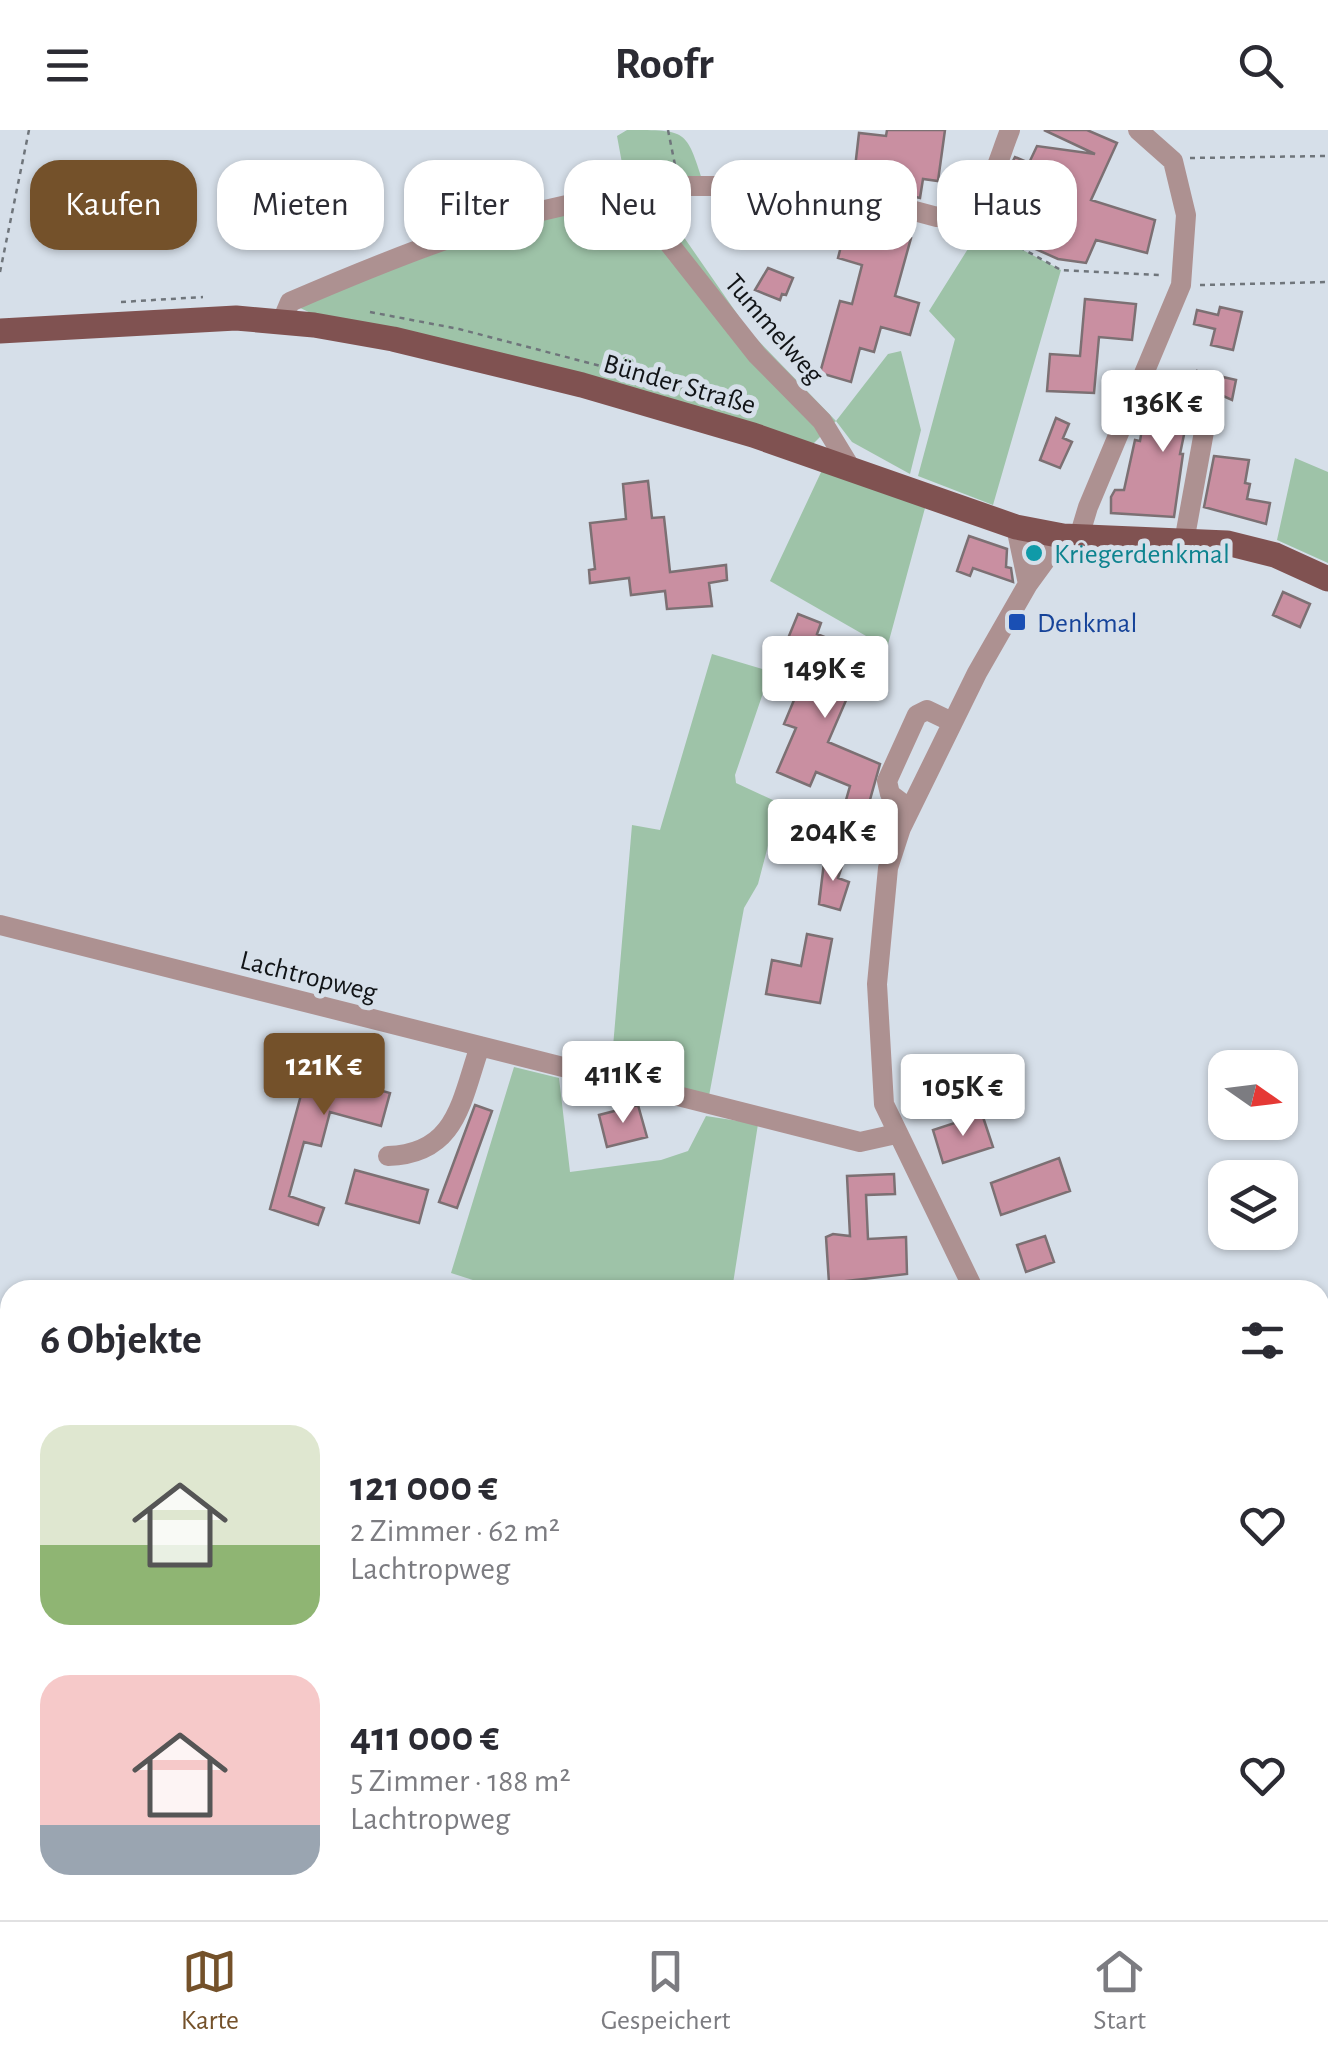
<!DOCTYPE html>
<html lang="de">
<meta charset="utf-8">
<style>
:root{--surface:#fff;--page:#f2f2f3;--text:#2b2b33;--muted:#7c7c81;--line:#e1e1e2;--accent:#74512a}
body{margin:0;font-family:"Alegreya Sans",sans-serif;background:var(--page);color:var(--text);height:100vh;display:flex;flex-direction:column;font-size:38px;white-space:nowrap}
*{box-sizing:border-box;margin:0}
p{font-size:32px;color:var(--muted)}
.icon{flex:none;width:55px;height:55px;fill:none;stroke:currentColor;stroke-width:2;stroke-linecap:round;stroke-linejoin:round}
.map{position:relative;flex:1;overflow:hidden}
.panel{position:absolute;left:0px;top:1150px;width:1330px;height:640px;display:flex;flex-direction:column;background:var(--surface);border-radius:30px 30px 0 0;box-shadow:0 2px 8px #0004}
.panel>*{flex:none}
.banner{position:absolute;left:30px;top:30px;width:1270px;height:90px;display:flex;gap:20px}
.needle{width:65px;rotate:104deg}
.tools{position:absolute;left:1208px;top:920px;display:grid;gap:20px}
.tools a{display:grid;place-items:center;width:90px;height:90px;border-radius:20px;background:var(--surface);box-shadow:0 2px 8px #0004;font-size:50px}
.price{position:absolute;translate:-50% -85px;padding:0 22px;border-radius:10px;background:#fff;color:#222;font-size:32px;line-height:65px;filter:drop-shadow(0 2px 5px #0008)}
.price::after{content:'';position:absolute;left:50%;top:60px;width:30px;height:22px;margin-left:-15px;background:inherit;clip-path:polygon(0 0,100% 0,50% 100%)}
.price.current{background:var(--accent);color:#fff}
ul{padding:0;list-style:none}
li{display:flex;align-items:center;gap:30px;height:250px;padding:0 40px}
li span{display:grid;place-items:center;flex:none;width:280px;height:200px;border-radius:30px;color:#555}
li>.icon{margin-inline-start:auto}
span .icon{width:120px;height:120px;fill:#fffc;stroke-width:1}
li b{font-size:42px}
h2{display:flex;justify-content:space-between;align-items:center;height:120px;padding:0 40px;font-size:42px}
.chip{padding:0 35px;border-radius:30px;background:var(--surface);box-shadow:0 2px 8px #0004;font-size:35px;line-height:90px}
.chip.current{background:var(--accent);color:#fff}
header{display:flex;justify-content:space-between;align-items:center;height:130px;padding:0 40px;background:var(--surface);font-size:45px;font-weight:700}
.tabs{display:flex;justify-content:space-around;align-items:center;height:140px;border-top:2px solid var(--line);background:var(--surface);font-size:28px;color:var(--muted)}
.tabs a{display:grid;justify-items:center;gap:5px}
.tabs .current{color:var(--accent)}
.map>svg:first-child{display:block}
</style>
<header><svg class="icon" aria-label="menu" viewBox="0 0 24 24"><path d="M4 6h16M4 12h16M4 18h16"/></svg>Roofr<svg class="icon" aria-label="search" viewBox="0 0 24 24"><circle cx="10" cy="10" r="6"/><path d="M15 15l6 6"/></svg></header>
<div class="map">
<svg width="1328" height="1790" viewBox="0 0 1328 1790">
<rect width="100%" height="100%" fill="#d6dfe9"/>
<path fill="#9ec3a8" d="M627 0C688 0 686 0 703 52L647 54 749 201 836 291 888 224 901 221 921 300 910 344 852 312 836 291 812 315 317 186 294 175 384 126 501 79 626 55 617 6Z
M981 98 1061 140 993 375 918 346 955 209 929 181Z
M1295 328 1328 342V433L1277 410Z
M823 338 925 378 887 518 770 451Z
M712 524 766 540 763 563 735 645 736 653 775 671 777 681 758 754 744 778 709 966 611 940 632 695 660 700Z
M514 937 559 948 570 1042 661 1030 688 1021 706 986 758 994 732 1160H504L451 1143Z"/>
<path fill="#c98fa1" stroke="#7c7073" stroke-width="2.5" d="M887 0H945L938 51 923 49 920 68 907 65 909 47 855 38 859 3 886 6Z
M1044 0H1087L1117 13 1091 70 1155 90 1147 123 1096 110 1086 133 1058 129 1020 112 1046 55 1022 46 1006 85 988 78 1015 27 1029 33 1037 16 1095 24Z
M848 89 911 108 895 166 919 173 910 205 881 197 874 222 860 218 851 252 820 243 840 171 852 174 862 135 838 128Z
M768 138 793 148 786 165 782 164 780 170 755 160Z
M1085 169 1136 174 1132 210 1099 207 1094 263 1047 261 1050 224 1080 226Z
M1220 177 1242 182 1233 220 1211 215 1215 199 1194 194 1197 180 1218 185Z
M1197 241 1236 250 1232 270 1212 261H1193L1180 324H1183L1174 387 1111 383V367L1115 360H1124L1135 310 1140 311 1142 299 1161 303 1171 257 1193 261Z
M1056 288 1069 294 1063 308 1072 312 1060 338 1040 330Z
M1214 326 1249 330 1245 353 1250 354 1247 369 1270 373 1266 394 1204 377Z
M648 351 652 388 664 387 670 442 726 435 727 450 709 453 712 476 667 479 665 461 631 465 629 448 590 453 589 440 595 439 590 393 626 389 623 354Z
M969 406 1007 419 1006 437 1011 438 1013 452 973 438 970 446 957 441Z
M1283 462 1310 474 1300 497 1273 485Z
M798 484 821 493 817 504 866 524 828 612 880 634 866 684 872 685 863 716 842 710 845 700 838 698 850 656 816 642 810 656 777 642 796 598 784 594 802 551 775 540Z
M825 724 844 730 838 748 849 752 840 780 819 774Z
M807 804 832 809 820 873 766 864 772 830 801 836Z
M316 910 355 922 347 951 390 963 381 996 330 982 321 1016 304 1012 289 1066 324 1078 318 1095 270 1079Z
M475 975 492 981 457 1078 439 1072Z
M638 975 647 1007 607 1017 599 985Z
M982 984 993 1017 943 1033 933 1000Z
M1059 1028 1070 1061 1001 1085 991 1053Z
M355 1040 428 1060 419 1093 346 1073Z
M894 1044 895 1064 866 1065 868 1109 906 1107 907 1144 829 1153 826 1107 833 1104 850 1106 847 1046Z
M1045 1106 1054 1132 1026 1142 1017 1115Z"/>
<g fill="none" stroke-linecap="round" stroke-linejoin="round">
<path stroke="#6f757b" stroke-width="2.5" stroke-dasharray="5 5" stroke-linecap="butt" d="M668 0 676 40
M1190 28 1328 26
M976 93 1061 140 1161 145
M0 142 29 0
M1200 155 1328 152
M121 172 203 167
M370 182 459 199 681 257 754 282
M1320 1204 1328 1199"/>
<path stroke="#ad9191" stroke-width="20" d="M630 64 679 56H821L937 87C989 81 993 43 1010 0
M282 191 290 172C399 125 512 79 630 64L757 225 822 291 850 337
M1016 397 1028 454
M1079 407 1088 377 1181 155 1186 85 1173 31 1138 0
M1184 412 1209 274
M910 679 890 664 887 651 917 585 927 580 952 592
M0 795 860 1012 896 1004
M388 1026C457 1024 461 971 480 916
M974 1160 884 974 877 854 888 738 901 698 977 543 1028 454 1063 406
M0 1746 10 1745
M152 1780 156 1790
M1124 1780 1126 1790
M99 1790 104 1780
M423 1790 437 1780"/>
<path stroke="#805251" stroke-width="25" d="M0 201 236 188 314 195 393 209 582 255 753 305 1016 397 1063 406 1227 413 1275 425 1328 449"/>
</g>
<circle fill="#0f9aa8" stroke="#d6dfe9" stroke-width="4" cx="1034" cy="423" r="10"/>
<rect fill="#1a4fb4" stroke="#d6dfe9" stroke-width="4" x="1007" y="482" width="20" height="20" rx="5"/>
<g text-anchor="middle" stroke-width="10" stroke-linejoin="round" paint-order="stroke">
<g font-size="28" fill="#111417" stroke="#d6dfe9">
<text transform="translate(775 198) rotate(49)" y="10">Tummelweg</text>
<text transform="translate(680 253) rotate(16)" y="10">Bünder Straße</text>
<text transform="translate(309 845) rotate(14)" y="10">Lachtropweg</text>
</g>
<g font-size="28" fill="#0d838f" stroke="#d6dfe9" text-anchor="start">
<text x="1054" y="433">Kriegerdenkmal</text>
</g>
<g font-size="28" fill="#164399" stroke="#d6dfe9" text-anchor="start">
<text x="1037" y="502">Denkmal</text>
</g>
</g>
</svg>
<div class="tools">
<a><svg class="needle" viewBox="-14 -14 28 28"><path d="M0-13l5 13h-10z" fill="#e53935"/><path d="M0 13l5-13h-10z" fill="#7c7c81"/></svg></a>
<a><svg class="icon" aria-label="layers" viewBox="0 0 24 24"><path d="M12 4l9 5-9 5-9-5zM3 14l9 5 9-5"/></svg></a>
</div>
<b class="price" style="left:1163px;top:325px">136K €</b>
<b class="price" style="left:825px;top:591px">149K €</b>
<b class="price" style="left:833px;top:754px">204K €</b>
<b class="price current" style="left:324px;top:988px">121K €</b>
<b class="price" style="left:623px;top:996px">411K €</b>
<b class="price" style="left:963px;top:1009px">105K €</b>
<div class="banner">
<a class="chip current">Kaufen</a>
<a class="chip">Mieten</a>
<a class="chip">Filter</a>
<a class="chip">Neu</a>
<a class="chip">Wohnung</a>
<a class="chip">Haus</a>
</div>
<section class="panel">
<h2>6 Objekte<svg class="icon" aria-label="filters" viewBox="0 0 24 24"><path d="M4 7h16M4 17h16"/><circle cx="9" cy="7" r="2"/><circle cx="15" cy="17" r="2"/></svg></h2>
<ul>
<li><span style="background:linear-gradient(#dfe7d0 60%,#8fb573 0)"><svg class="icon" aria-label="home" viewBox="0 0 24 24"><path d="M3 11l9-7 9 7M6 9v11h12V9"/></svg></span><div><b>121 000 €</b><p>2 Zimmer · 62 m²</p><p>Lachtropweg</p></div><svg class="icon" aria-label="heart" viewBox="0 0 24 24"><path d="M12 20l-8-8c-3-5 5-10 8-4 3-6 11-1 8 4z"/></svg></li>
<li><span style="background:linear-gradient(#f6c9c9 75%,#9aa5b1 0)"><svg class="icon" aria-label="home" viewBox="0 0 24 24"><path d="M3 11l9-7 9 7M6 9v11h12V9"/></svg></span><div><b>411 000 €</b><p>5 Zimmer · 188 m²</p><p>Lachtropweg</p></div><svg class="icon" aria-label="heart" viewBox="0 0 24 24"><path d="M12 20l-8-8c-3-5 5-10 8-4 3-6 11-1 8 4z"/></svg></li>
</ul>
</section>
</div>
<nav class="tabs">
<a class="current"><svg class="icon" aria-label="map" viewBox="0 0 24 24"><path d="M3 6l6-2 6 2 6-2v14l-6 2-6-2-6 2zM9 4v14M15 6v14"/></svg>Karte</a>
<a><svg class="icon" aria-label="saved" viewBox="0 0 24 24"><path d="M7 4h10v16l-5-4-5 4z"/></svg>Gespeichert</a>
<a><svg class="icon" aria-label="home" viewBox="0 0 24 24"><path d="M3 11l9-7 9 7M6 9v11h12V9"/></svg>Start</a>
</nav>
